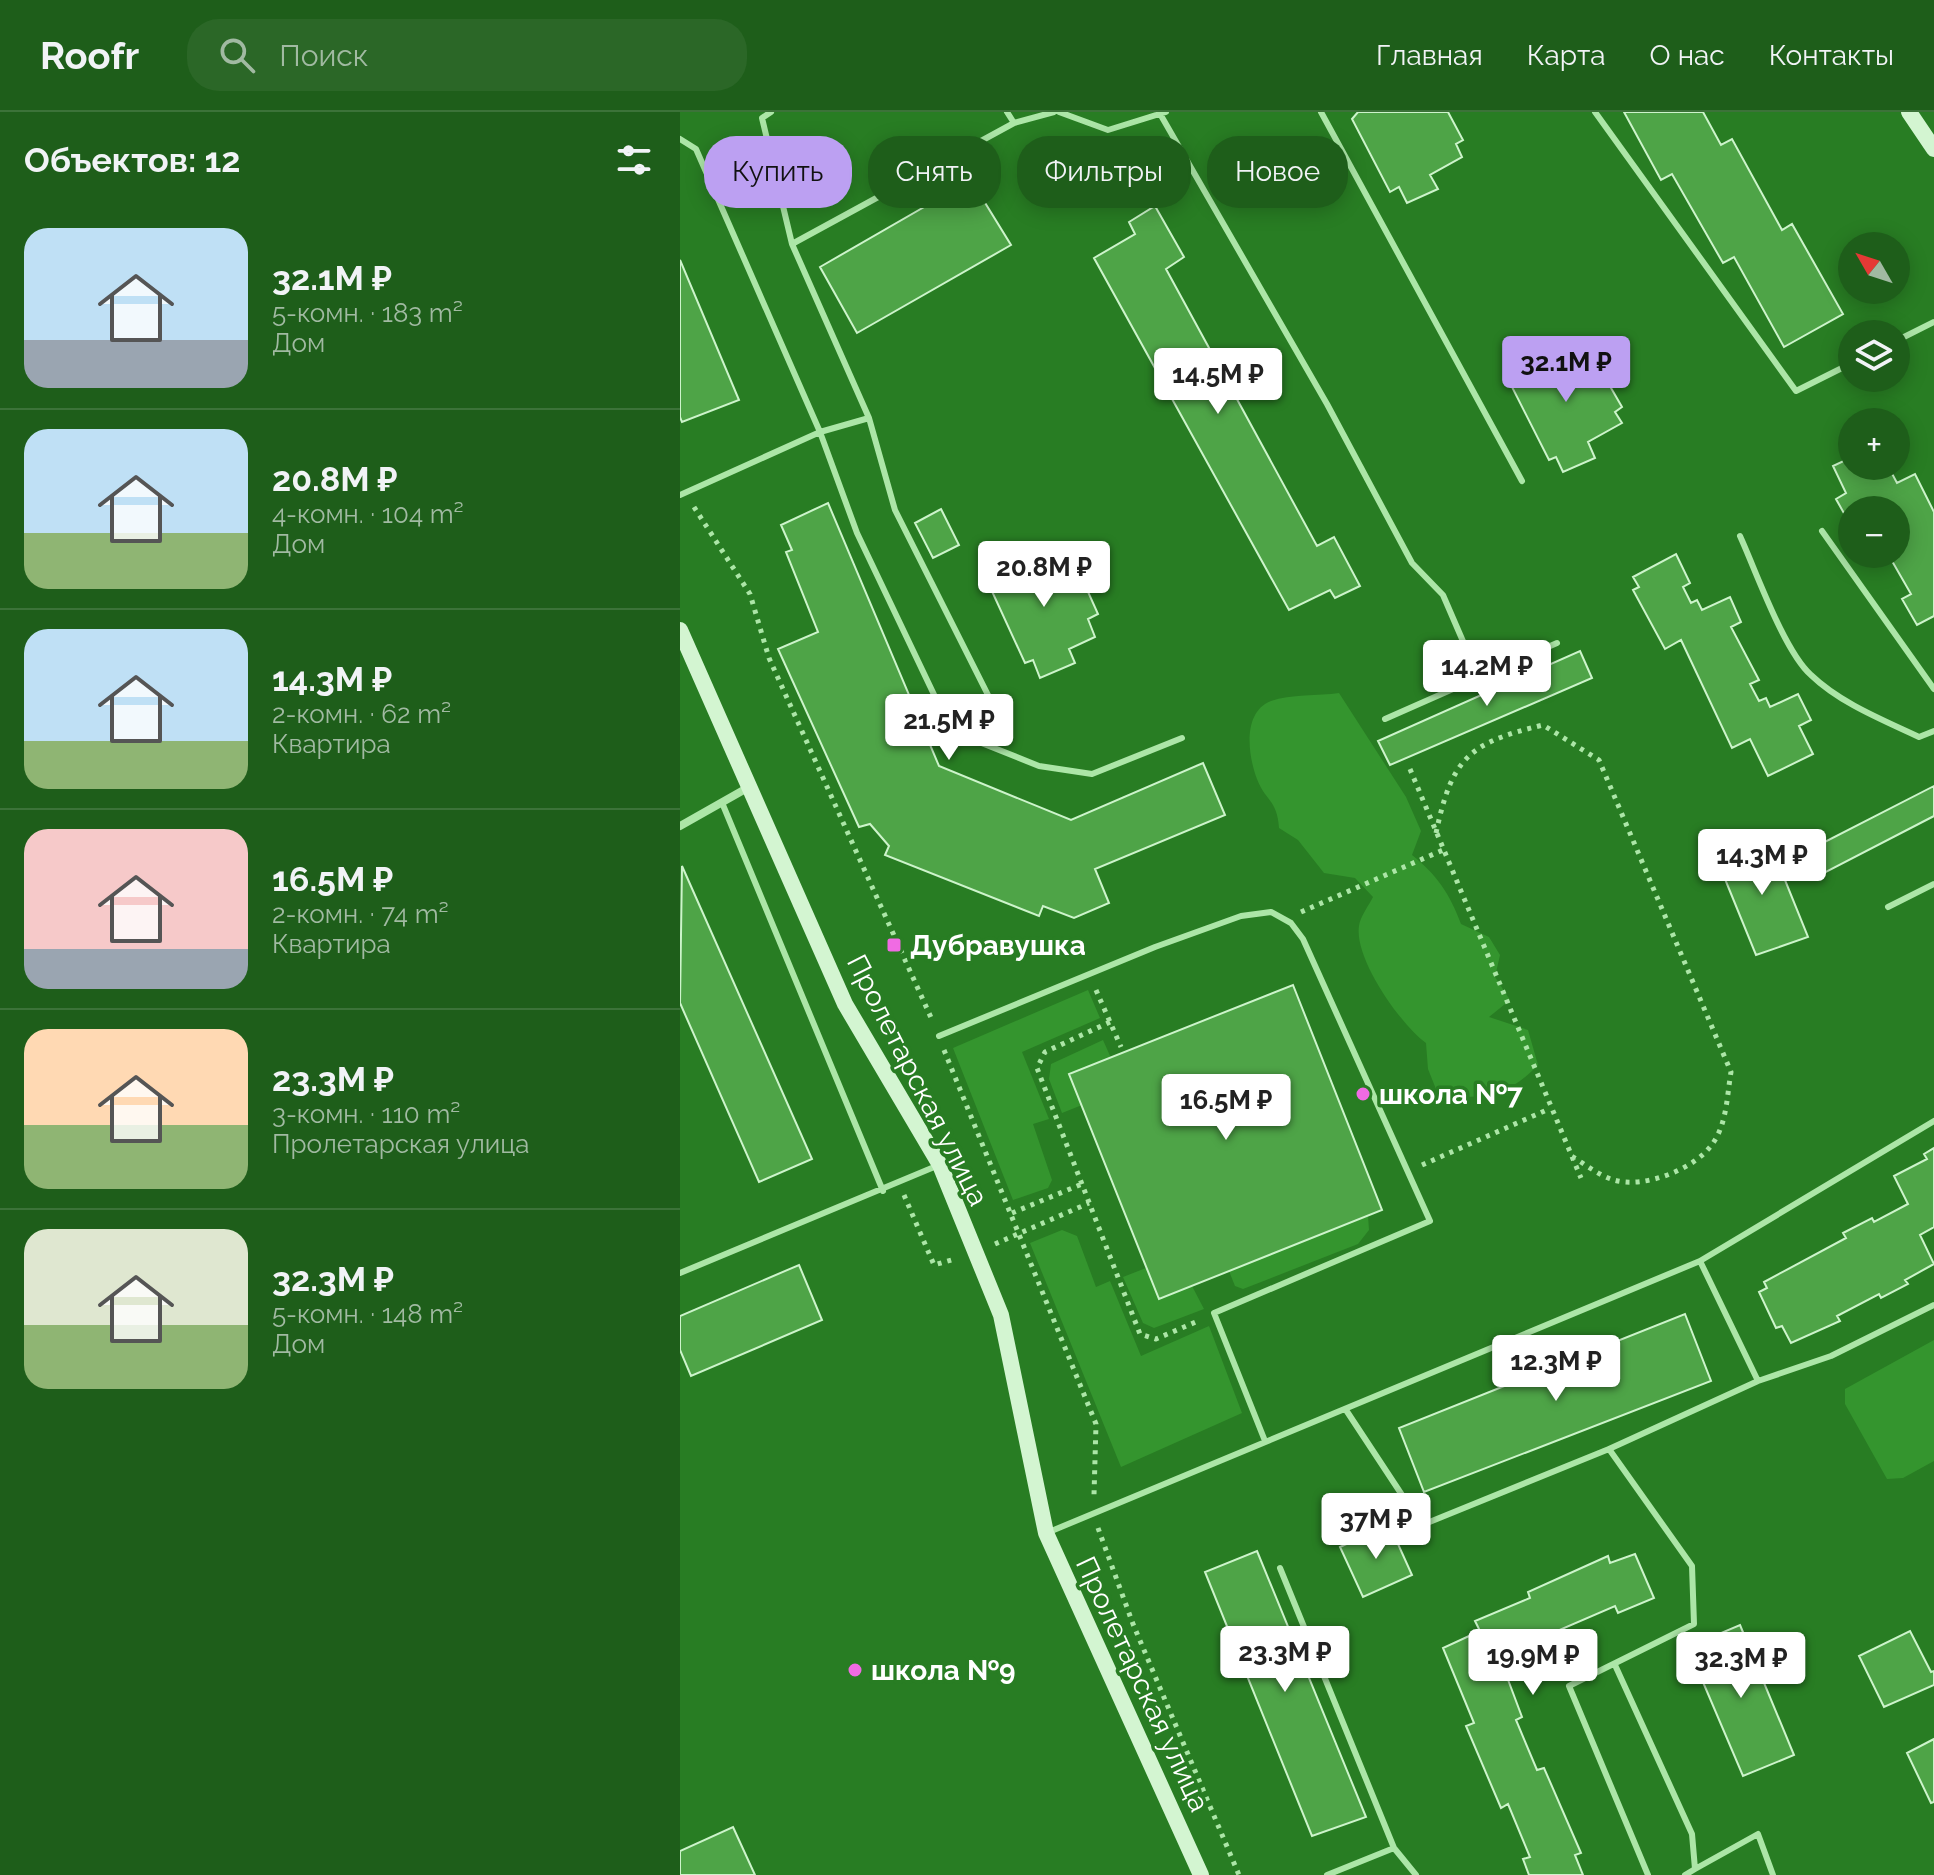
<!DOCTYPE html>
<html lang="ru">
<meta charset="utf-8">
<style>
:root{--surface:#1e5e1a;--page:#2b6727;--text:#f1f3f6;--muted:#a1baa2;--line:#3c7339;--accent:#bca0f2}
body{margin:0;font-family:Raleway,sans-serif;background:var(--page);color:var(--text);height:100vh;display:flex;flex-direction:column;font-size:30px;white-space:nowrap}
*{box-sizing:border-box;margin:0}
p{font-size:26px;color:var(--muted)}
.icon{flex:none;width:44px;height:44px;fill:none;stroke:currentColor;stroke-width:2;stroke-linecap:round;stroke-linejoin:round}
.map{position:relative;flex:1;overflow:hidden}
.panel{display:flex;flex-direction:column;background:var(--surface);width:680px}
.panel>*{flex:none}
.banner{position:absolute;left:24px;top:24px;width:760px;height:72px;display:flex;gap:16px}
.needle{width:52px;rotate:309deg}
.fabs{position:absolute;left:1158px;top:120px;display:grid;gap:16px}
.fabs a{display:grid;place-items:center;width:72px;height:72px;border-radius:50%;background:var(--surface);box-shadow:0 4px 20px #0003;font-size:40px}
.price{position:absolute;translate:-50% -68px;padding:0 18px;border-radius:8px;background:#fff;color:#222;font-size:26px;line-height:52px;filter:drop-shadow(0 2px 4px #0008)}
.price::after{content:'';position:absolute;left:50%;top:48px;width:24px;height:18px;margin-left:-12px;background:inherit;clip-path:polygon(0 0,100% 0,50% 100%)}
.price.on{background:var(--accent);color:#111}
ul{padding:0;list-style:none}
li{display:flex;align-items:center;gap:24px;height:200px;padding:0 24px}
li+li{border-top:2px solid var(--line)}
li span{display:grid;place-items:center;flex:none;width:224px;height:160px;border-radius:24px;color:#555}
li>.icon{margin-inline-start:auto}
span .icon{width:96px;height:96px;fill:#fffc;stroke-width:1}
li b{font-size:34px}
h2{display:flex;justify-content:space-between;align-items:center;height:96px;padding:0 24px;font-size:34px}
.chip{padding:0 28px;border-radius:32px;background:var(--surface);box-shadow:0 4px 20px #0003;font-size:28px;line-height:72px}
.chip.on{background:var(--accent);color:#111}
header{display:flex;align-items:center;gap:48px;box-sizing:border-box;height:112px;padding:0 40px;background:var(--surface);border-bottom:2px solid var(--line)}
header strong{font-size:38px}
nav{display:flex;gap:44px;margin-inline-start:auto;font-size:28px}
.search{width:560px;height:72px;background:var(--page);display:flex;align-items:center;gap:20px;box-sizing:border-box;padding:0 28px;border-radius:32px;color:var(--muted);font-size:30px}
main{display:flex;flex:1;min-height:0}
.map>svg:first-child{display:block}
</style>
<header>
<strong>Roofr</strong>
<div class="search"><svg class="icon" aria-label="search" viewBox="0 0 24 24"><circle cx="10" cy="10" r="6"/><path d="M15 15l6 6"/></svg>Поиск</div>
<nav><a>Главная</a><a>Карта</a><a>О нас</a><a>Контакты</a></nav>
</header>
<main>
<section class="panel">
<h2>Объектов: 12<svg class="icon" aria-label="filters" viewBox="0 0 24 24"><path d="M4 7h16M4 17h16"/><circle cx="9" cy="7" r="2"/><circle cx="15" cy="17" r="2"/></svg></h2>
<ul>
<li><span style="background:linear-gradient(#bfe0f5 70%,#9aa5b1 0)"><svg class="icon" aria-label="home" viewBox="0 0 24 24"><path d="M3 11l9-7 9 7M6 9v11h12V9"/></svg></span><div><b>32.1M ₽</b><p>5-комн. · 183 m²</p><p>Дом</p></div></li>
<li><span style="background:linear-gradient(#bfe0f5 65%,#8fb573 0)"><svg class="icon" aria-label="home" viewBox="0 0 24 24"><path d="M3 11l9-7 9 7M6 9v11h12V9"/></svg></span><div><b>20.8M ₽</b><p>4-комн. · 104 m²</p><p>Дом</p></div></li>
<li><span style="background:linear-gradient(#bfe0f5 70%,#8fb573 0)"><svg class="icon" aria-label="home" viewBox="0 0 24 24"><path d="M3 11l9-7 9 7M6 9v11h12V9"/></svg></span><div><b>14.3M ₽</b><p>2-комн. · 62 m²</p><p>Квартира</p></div></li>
<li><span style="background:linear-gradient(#f6c9c9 75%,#9aa5b1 0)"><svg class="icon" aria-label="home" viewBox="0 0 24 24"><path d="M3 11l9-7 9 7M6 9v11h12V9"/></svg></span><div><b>16.5M ₽</b><p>2-комн. · 74 m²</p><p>Квартира</p></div></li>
<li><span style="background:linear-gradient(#ffd9b3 60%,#8fb573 0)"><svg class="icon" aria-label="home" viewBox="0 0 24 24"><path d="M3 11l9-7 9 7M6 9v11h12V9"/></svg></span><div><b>23.3M ₽</b><p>3-комн. · 110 m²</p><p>Пролетарская улица</p></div></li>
<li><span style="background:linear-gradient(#dfe7d0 60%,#8fb573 0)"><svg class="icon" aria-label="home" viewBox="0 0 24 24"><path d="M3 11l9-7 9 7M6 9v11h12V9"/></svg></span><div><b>32.3M ₽</b><p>5-комн. · 148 m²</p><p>Дом</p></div></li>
</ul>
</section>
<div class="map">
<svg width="1254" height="1763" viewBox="0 0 1254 1763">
<rect width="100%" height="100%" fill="#287d23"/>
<path fill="#34952e" d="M659 581 726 685 741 719 732 743C757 763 770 782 781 812L809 825 820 843 815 865 830 888 809 905 848 918 858 953C826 986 803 988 758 982L748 957 746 931C721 913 674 847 679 814 680 805 689 793 693 785L675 766 644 761 618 728 599 716C597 687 585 689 577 667 568 644 562 600 591 589 610 582 639 584 659 581Z
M408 878 420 906 342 940 369 1007 353 1012 372 1068 368 1076 333 1088 273 936Z
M423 928 431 946 402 993 382 1001 369 967 371 952Z
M688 1104 689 1118 678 1132 563 1177 555 1174 549 1159Z
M382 1118 397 1124 416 1175 430 1169 461 1244 529 1214 562 1301 441 1355 350 1131Z
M466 1156 479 1187 512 1174 524 1197 474 1216 463 1211 443 1165Z
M1254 1228V1349L1223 1366 1207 1367 1165 1292V1277Z"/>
<path fill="#4ea447" stroke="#cdf4cb" stroke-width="2" d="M678 0H768L783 28 776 32 782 45 750 63 758 77 727 91 719 75 710 80 672 7Z
M944 0H1023L1041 33 1052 27 1102 118 1112 112 1163 202 1104 235 1054 145 1043 151 992 62 981 68Z
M598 38 610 60 571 82 559 60Z
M291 68 331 133 177 221 140 155Z
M475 94 504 145 486 157 637 434 654 425 680 474 655 486 650 478 609 498 414 146 455 122 449 110Z
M0 148 59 288 2 310 0 305Z
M897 235 904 247 912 243 942 295 935 300 942 311 908 330 915 346 883 360 876 345 869 348 831 273 838 269 829 253 859 236 867 252Z
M1172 345V354H1208L1217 371 1235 362 1254 400V504L1237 513 1222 487 1231 482 1208 442H1216V398H1172L1170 412 1156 387 1166 381 1153 354Z
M148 391 259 654 391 708 523 651 545 703 415 757 429 791 394 806 363 794 359 804 205 743 209 734 190 712 179 715 98 537 138 520 106 440 112 438 101 413Z
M261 397 279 433 253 446 235 411Z
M341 438 349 454 379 441 387 457 396 453 418 502 408 507 415 525 389 537 395 551 360 566 353 548 345 551 310 475 319 471 311 453Z
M996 442 1010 471 1003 475 1011 491 1017 488 1022 498 1050 485 1061 510 1051 515 1079 568 1070 572 1079 589 1086 586 1090 595 1118 582 1131 608 1119 614 1133 642 1088 664 1070 627 1052 636 1001 528 985 537 953 478 959 475 953 465Z
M900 539 912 566 710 653 698 629Z
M1254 674V704L1142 762 1129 738Z
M1088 726 1128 825 1076 843 1036 745Z
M2 754 132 1047 79 1070 0 891Z
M613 873 702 1098 479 1187 389 962Z
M1254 1036V1115L1240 1123 1254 1152 1225 1168 1228 1172 1201 1186 1199 1182 1157 1204 1160 1209 1111 1231 1102 1214 1096 1216 1079 1180 1087 1176 1084 1170 1166 1126 1163 1121 1192 1106 1194 1110 1228 1092 1214 1064 1247 1047 1244 1042Z
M119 1153 142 1208 11 1264 0 1238V1204Z
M1005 1202 1031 1269 744 1380 719 1316Z
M709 1412 732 1463 683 1485 660 1435Z
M577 1439 686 1705 632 1724 525 1460Z
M955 1442 974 1486 938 1501 935 1494 877 1519 879 1525 824 1550 827 1556 819 1560 822 1567 827 1565 842 1605 836 1608 857 1658 864 1656 901 1741 895 1743 903 1763H849L843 1747 850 1745 828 1692 821 1696 786 1614 794 1611 763 1536 800 1519 795 1509 850 1486 848 1480 928 1444 930 1451Z
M1060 1513 1114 1643 1063 1664 1008 1535Z
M1230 1519 1251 1560 1254 1559V1573L1204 1595 1179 1544Z
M1254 1627V1690L1251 1691 1227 1641Z
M53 1715 75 1763H0V1739Z"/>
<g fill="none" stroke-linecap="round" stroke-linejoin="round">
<path stroke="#ace6a7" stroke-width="5" stroke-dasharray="4 6" stroke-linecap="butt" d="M14 395 70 482 89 546 253 910
M730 657 901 1066
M756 721C772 646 788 631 863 613L919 648 1051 960C1047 983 1047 1011 1033 1031 1016 1057 964 1077 934 1068 919 1064 904 1051 891 1044
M621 800 763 738
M416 878 441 935
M430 910 365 940 357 956 460 1222 476 1227 518 1209
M264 938 416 1312 414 1383
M742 1053 869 997
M224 1083 254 1153 275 1147
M332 1101 402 1072
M315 1132 409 1091
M418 1416 453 1512 559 1763"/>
<path stroke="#ace6a7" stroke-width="6" d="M327 0 334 11 374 0
M379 0 428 18 486 0
M479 0 647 292 732 451 763 483 798 564
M641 0 842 369
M915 0 1116 279 1172 251
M0 27 16 37 140 320 177 421 258 591 299 630 359 654 412 662 502 626
M112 132 334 11
M1216 229 1254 210
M189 306 215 398 308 583 299 630
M0 383 140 320 189 306 112 132 82 6 91 0
M1142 419 1254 577
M1060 424C1076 459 1104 539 1131 563 1160 591 1203 608 1239 625L1254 619
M705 607 877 531
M43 693 203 1079
M1208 795 1254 772
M259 924 475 835 561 804 591 800 611 811 623 827 750 1109 534 1201 585 1329
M1020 1149 1078 1269
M0 1161 259 1053
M666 1298 722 1383 747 1411 929 1337 1078 1269 1151 1244 1254 1193
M929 1337 1012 1454 1014 1512 889 1574 968 1763
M369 1420 1020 1149 1254 1009
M600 1456 714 1736 736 1763
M935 1553 1012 1722 1015 1757 1005 1763
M1015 1757 1078 1722 1093 1763
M647 1763 714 1736"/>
<path stroke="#ace6a7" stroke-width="8" d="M0 714 69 675"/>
<path stroke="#d3f5d1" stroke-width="16" d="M1229 0 1254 37
M0 518 165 892 260 1053 321 1203 366 1421 521 1763"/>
</g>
<g fill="#f06be3" stroke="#287d23" stroke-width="3">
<rect x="206" y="825" width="16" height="16" rx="4"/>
<circle cx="683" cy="982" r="8"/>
<circle cx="175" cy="1558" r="8"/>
</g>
<g text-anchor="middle" stroke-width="7" stroke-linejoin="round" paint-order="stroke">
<g font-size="28" font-weight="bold" fill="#fff" stroke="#287d23" text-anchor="start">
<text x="230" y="843">Дубравушка</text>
<text x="699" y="992">школа №7</text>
<text x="191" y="1568">школа №9</text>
</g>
<g font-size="28" fill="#fff" stroke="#287d23">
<text transform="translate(238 968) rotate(63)" y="10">Пролетарская улица</text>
<text transform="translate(463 1572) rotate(65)" y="10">Пролетарская улица</text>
</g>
</g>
</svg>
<div class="fabs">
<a><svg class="needle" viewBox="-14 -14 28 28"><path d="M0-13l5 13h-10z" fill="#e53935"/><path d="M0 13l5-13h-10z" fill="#a1baa2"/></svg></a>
<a><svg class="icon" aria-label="layers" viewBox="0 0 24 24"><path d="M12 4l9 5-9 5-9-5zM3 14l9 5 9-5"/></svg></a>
<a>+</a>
<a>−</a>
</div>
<b class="price on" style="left:886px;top:292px">32.1M ₽</b>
<b class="price" style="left:538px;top:304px">14.5M ₽</b>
<b class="price" style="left:364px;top:497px">20.8M ₽</b>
<b class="price" style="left:807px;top:596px">14.2M ₽</b>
<b class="price" style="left:269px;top:650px">21.5M ₽</b>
<b class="price" style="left:1082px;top:785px">14.3M ₽</b>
<b class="price" style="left:546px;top:1030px">16.5M ₽</b>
<b class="price" style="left:876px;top:1291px">12.3M ₽</b>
<b class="price" style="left:696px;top:1449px">37M ₽</b>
<b class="price" style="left:605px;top:1582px">23.3M ₽</b>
<b class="price" style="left:853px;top:1585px">19.9M ₽</b>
<b class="price" style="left:1061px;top:1588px">32.3M ₽</b>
<div class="banner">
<a class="chip on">Купить</a>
<a class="chip">Снять</a>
<a class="chip">Фильтры</a>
<a class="chip">Новое</a>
</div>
</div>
</main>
